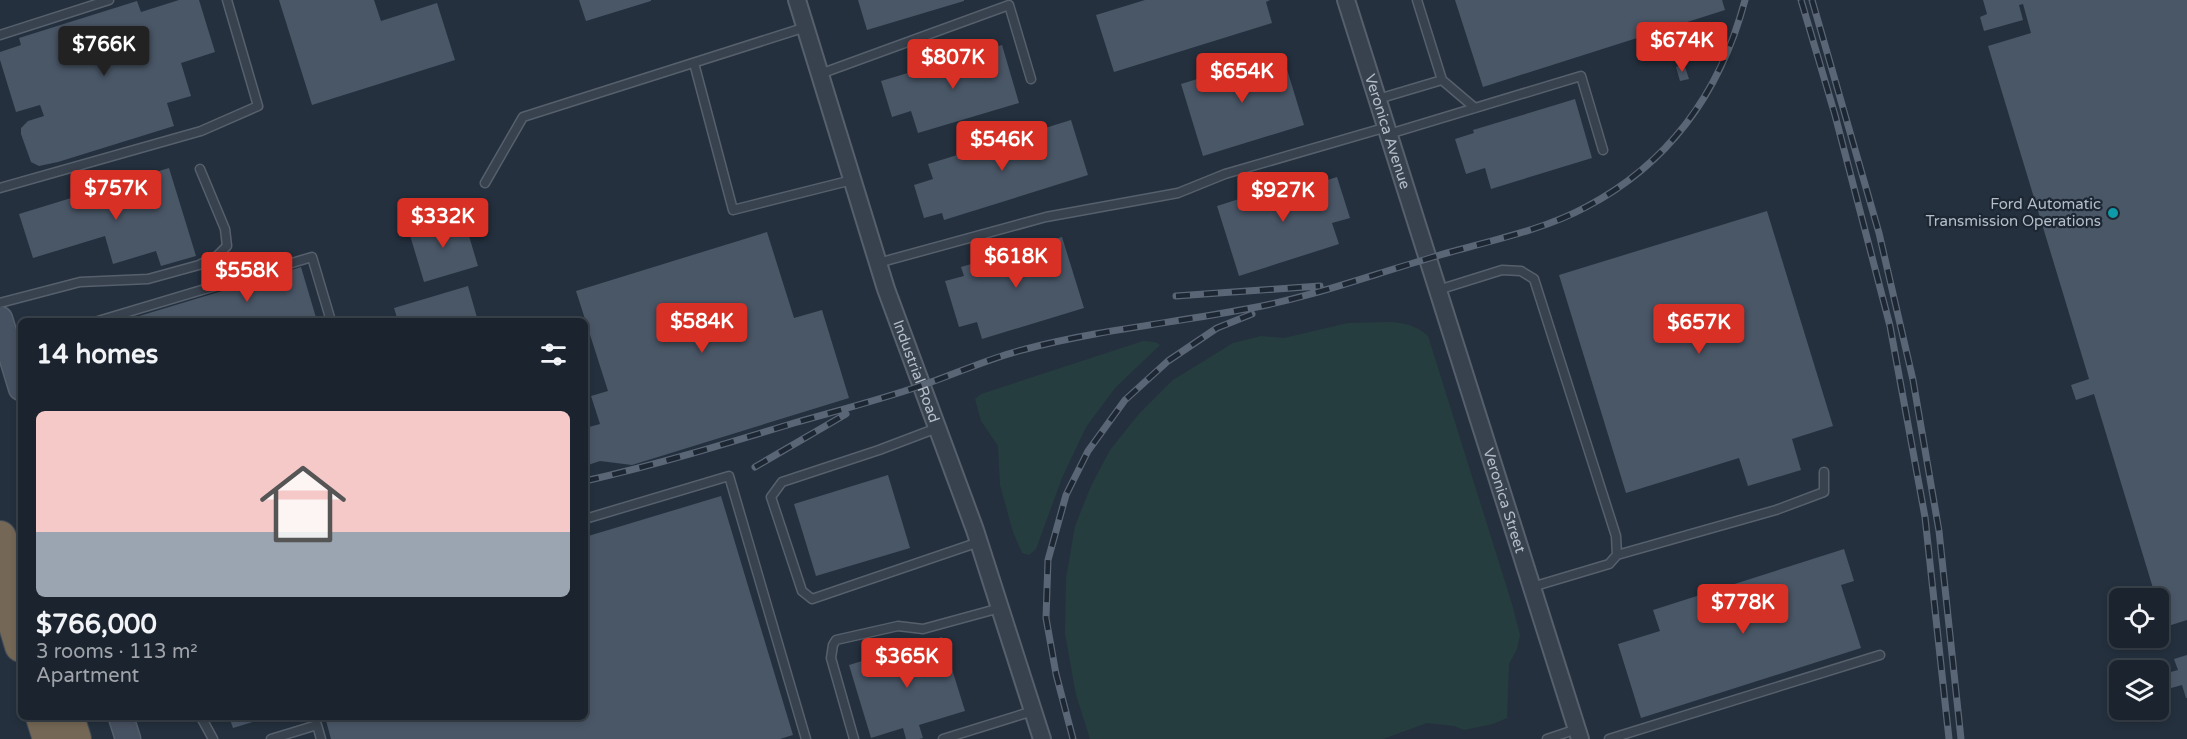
<!DOCTYPE html>
<meta charset="utf-8">
<style>
:root{--surface:#1b242e;--page:#28303a;--text:#f1f3f6;--muted:#a0a4aa;--line:#39414a;--accent:#d93025}
body{margin:0;font-family:"Varela Round",sans-serif;background:var(--page);color:var(--text);height:100vh;display:flex;flex-direction:column;font-size:22px;white-space:nowrap}
*{box-sizing:border-box;margin:0}
p{font-size:20px;color:var(--muted)}
.icon{flex:none;width:33px;height:33px;fill:none;stroke:currentColor;stroke-width:2;stroke-linecap:round;stroke-linejoin:round}
.map{position:relative;flex:1;overflow:hidden}
.sheet{position:absolute;left:18px;top:318px;width:570px;height:402px;display:flex;flex-direction:column;background:var(--surface);border-radius:9px;box-shadow:0 3px 9px #0003,0 0 0 2px var(--line)}
.sheet>*{flex:none}
.controls{position:absolute;left:2109px;top:588px;display:grid;gap:12px}
.controls a{display:grid;place-items:center;width:60px;height:60px;border-radius:9px;background:var(--surface);box-shadow:0 3px 9px #0003,0 0 0 2px var(--line);font-size:30px}
.price{position:absolute;translate:-50% -51px;padding:0 14px;border-radius:6px;background:var(--accent);color:#fff;font-size:20px;line-height:39px;filter:drop-shadow(0 2px 3px #0008)}
.price::after{content:'';position:absolute;left:50%;top:36px;width:18px;height:14px;margin-left:-9px;background:inherit;clip-path:polygon(0 0,100% 0,50% 100%)}
.price.current{background:#222;color:#fff}
ul{padding:0;list-style:none}
li{display:grid;align-content:center;gap:12px;height:318px;padding:0 18px}
li+li{border-top:2px solid var(--line)}
li span{display:grid;place-items:center;height:186px;border-radius:9px;color:#555}
li>.icon{margin-inline-start:auto}
span .icon{width:108px;height:108px;fill:#fffc;stroke-width:1}
li b{font-size:26px}
h2{display:flex;justify-content:space-between;align-items:center;height:72px;padding:0 18px;font-size:26px}
.map>svg:first-child{display:block}
</style>
<div class="map">
<svg width="2187" height="739" viewBox="0 0 2187 739">
<rect width="100%" height="100%" fill="#24303e"/>
<path fill="#263d3f" d="M1391 322C1406 323 1417 326 1428 336L1512 604 1520 635 1517 649 1509 664 1507 718 1493 724 1464 730 1454 726 1427 723 1383 739H1090L1076 695 1065 634 1066 578 1075 526 1091 486 1110 450 1138 415 1173 380 1233 343 1261 336 1284 338 1348 323Z
M1143 341 1155 342 1160 345 1115 388 1086 427 1062 478 1036 549 1029 555 1022 553 1013 532 1000 485 998 446 981 421 975 399 981 394Z"/>
<path fill="#4a5767" d="M179 0H199L215 52 181 63 191 96 167 103 174 126 58 162 39 166 31 162 21 134V128L28 121 44 116 40 105 16 112 0 60V52L21 45 19 38 137 1 141 12Z
M279 0H374L381 21 437 3 455 60 312 105Z
M579 0H651V1L586 21Z
M858 0H964V1L867 30Z
M1145 0H1270L1266 2 1272 23 1114 72 1096 15Z
M1455 0H1722L1725 10 1483 87Z
M1983 0H2187V620L2165 627 2158 607V598H2156L2094 394 2076 400 2071 385 2089 379 1988 46 2031 33 2023 4 2019 5 2023 20 1984 31 1980 17 1987 14Z
M1002 45 1019 103 918 133 911 111 892 117 881 81Z
M1282 53 1304 125 1203 156 1181 84Z
M1684 64 1689 79 1680 81 1676 67Z
M1575 99 1592 158 1491 189 1485 168 1466 174 1455 139 1474 133 1473 130Z
M1071 120 1088 175 944 220 942 213 924 218 914 185 933 179 928 164Z
M169 168 196 256 161 266 156 251 113 264 105 236 33 258 19 214Z
M1318 174 1321 182 1337 177 1350 218 1332 223 1339 244 1239 276 1217 206Z
M1767 211 1833 426 1792 439 1801 470 1748 486 1739 458 1626 493 1559 275Z
M463 216 478 266 424 282 409 232Z
M767 232 794 318 822 310 849 398 632 465 600 461 585 466V416L589 427 600 424 591 396 608 391 576 291Z
M1062 237 1084 308 982 339 977 322 959 327 945 281 964 276 961 267Z
M301 267 317 321H126V320Z
M468 286 478 321H398L394 308Z
M888 475 910 548 816 576 794 504Z
M721 496 793 735 780 739H331L325 717H585V537Z
M1844 549 1854 581 1841 585 1861 648 1641 718 1618 644 1660 631 1653 610Z
M942 637 965 711 919 725 923 738 919 739H906L903 728 871 738 849 665Z
M2187 655V698H2186L2182 685 2164 690 2160 675 2178 670 2174 659Z
M229 717H266V718L233 728Z"/>
<g fill="none" stroke-linecap="round" stroke-linejoin="round">
<g stroke="#56606c" stroke-width="11">
<path id="service" d="M0 35 109 0
M694 63 733 210 852 180
M820 74 1009 5 1031 79
M1442 80 1475 108
M1378 99 1442 80 1417 0
M1389 134 1581 76 1603 150
M485 183 523 117 806 27
M0 188 201 131 258 106 227 0
M878 263 1046 217 1178 193 1225 174 1387 127
M1438 290 1502 270 1521 271 1534 279 1616 536 1617 555 1609 564 1532 587
M0 303 80 282 148 279 199 265 217 256 227 246 225 229 200 169
M98 321 312 257 331 321
M937 428 879 450 782 482 771 497 802 591 812 599 979 542
M585 519 729 476 806 739
M1617 555 1776 510 1824 492V472
M201 717 213 739
M271 739 317 725 321 739
M854 739 831 658 833 645 836 640 898 626 923 629 1000 608
M943 739 1033 711
M1547 739 1577 729
M1609 739 1880 655"/>
</g>
<g stroke="#56606c" stroke-width="20">
<g id="minor">
<path id="s1" d="M797 0 886 289 975 530 1042 739"/>
<path id="s2" d="M1346 0 1580 739"/>
</g>
</g>
<g stroke="#56606c" stroke-width="27">
<path id="secondary" d="M0 319 21 388
M121 717 128 739"/>
</g>
<g stroke="#434d59" stroke-width="34">
<path id="motorway" d="M0 537 21 588
M0 576 21 646
M42 717 49 739
M68 717 75 739"/>
</g>
<use href="#service" stroke="#38424e" stroke-width="8"/>
<use href="#minor" stroke="#38424e" stroke-width="16"/>
<use href="#secondary" stroke="#465161" stroke-width="24"/>
<use href="#motorway" stroke="#746755" stroke-width="32"/>
<g stroke="#5a6675" stroke-width="7">
<path id="rail" d="M1801 0 1835 115 1890 326 1925 517 1949 739
M1812 0 1879 233 1913 380 1939 531 1961 739
M1176 296 1320 286
M755 467 846 414
M585 481C656 465 725 444 794 423 836 411 879 400 920 386 956 374 989 358 1026 349 1098 330 1173 323 1246 309 1309 298 1368 276 1430 258 1479 243 1540 232 1586 207 1670 163 1721 90 1745 0
M1073 739 1056 674 1046 618 1048 560 1066 495 1088 451 1125 400 1168 361 1217 328 1252 314"/>
</g>
<use href="#rail" stroke="#1d2733" stroke-width="4.5" stroke-dasharray="14" stroke-linecap="butt"/>
</g>
<circle fill="#0f9aa8" stroke="#1d2733" stroke-width="2" cx="2113" cy="213" r="6"/>
<g text-anchor="middle" stroke-width="4.5" stroke-linejoin="round" paint-order="stroke">
<g font-size="15" fill="#b4bdc9" stroke="#1d2733">
<text dy="5" stroke="none"><textPath href="#s2" startOffset="138">Veronica Avenue</textPath></text>
<text dy="5" stroke="none"><textPath href="#s1" startOffset="390">Industrial Road</textPath></text>
<text dy="5" stroke="none"><textPath href="#s2" startOffset="525">Veronica Street</textPath></text>
</g>
<g font-size="15" fill="#b4bdc9" stroke="#1d2733" text-anchor="end">
<text x="2101" y="209">Ford Automatic<tspan x="2101" dy="17">Transmission Operations</tspan></text>
</g>
</g>
</svg>
<div class="controls">
<a><svg class="icon" aria-label="locate" viewBox="0 0 24 24"><circle cx="12" cy="12" r="6"/><path d="M12 2v4M12 18v4M2 12h4M18 12h4"/></svg></a>
<a><svg class="icon" aria-label="layers" viewBox="0 0 24 24"><path d="M12 4l9 5-9 5-9-5zM3 14l9 5 9-5"/></svg></a>
</div>
<b class="price" style="left:1682px;top:73px">$674K</b>
<b class="price current" style="left:104px;top:77px">$766K</b>
<b class="price" style="left:953px;top:90px">$807K</b>
<b class="price" style="left:1242px;top:104px">$654K</b>
<b class="price" style="left:1002px;top:172px">$546K</b>
<b class="price" style="left:116px;top:221px">$757K</b>
<b class="price" style="left:1283px;top:223px">$927K</b>
<b class="price" style="left:443px;top:249px">$332K</b>
<b class="price" style="left:1016px;top:289px">$618K</b>
<b class="price" style="left:247px;top:303px">$558K</b>
<b class="price" style="left:702px;top:354px">$584K</b>
<b class="price" style="left:1699px;top:355px">$657K</b>
<b class="price" style="left:1743px;top:635px">$778K</b>
<b class="price" style="left:907px;top:689px">$365K</b>
<section class="sheet">
<h2>14 homes<svg class="icon" aria-label="filters" viewBox="0 0 24 24"><path d="M4 7h16M4 17h16"/><circle cx="9" cy="7" r="2"/><circle cx="15" cy="17" r="2"/></svg></h2>
<ul>
<li><span style="background:linear-gradient(#f6c9c9 65%,#9aa5b1 0)"><svg class="icon" aria-label="home" viewBox="0 0 24 24"><path d="M3 11l9-7 9 7M6 9v11h12V9"/></svg></span><div><b>$766,000</b><p>3 rooms · 113 m²</p><p>Apartment</p></div></li>
</ul>
</section>
</div>
